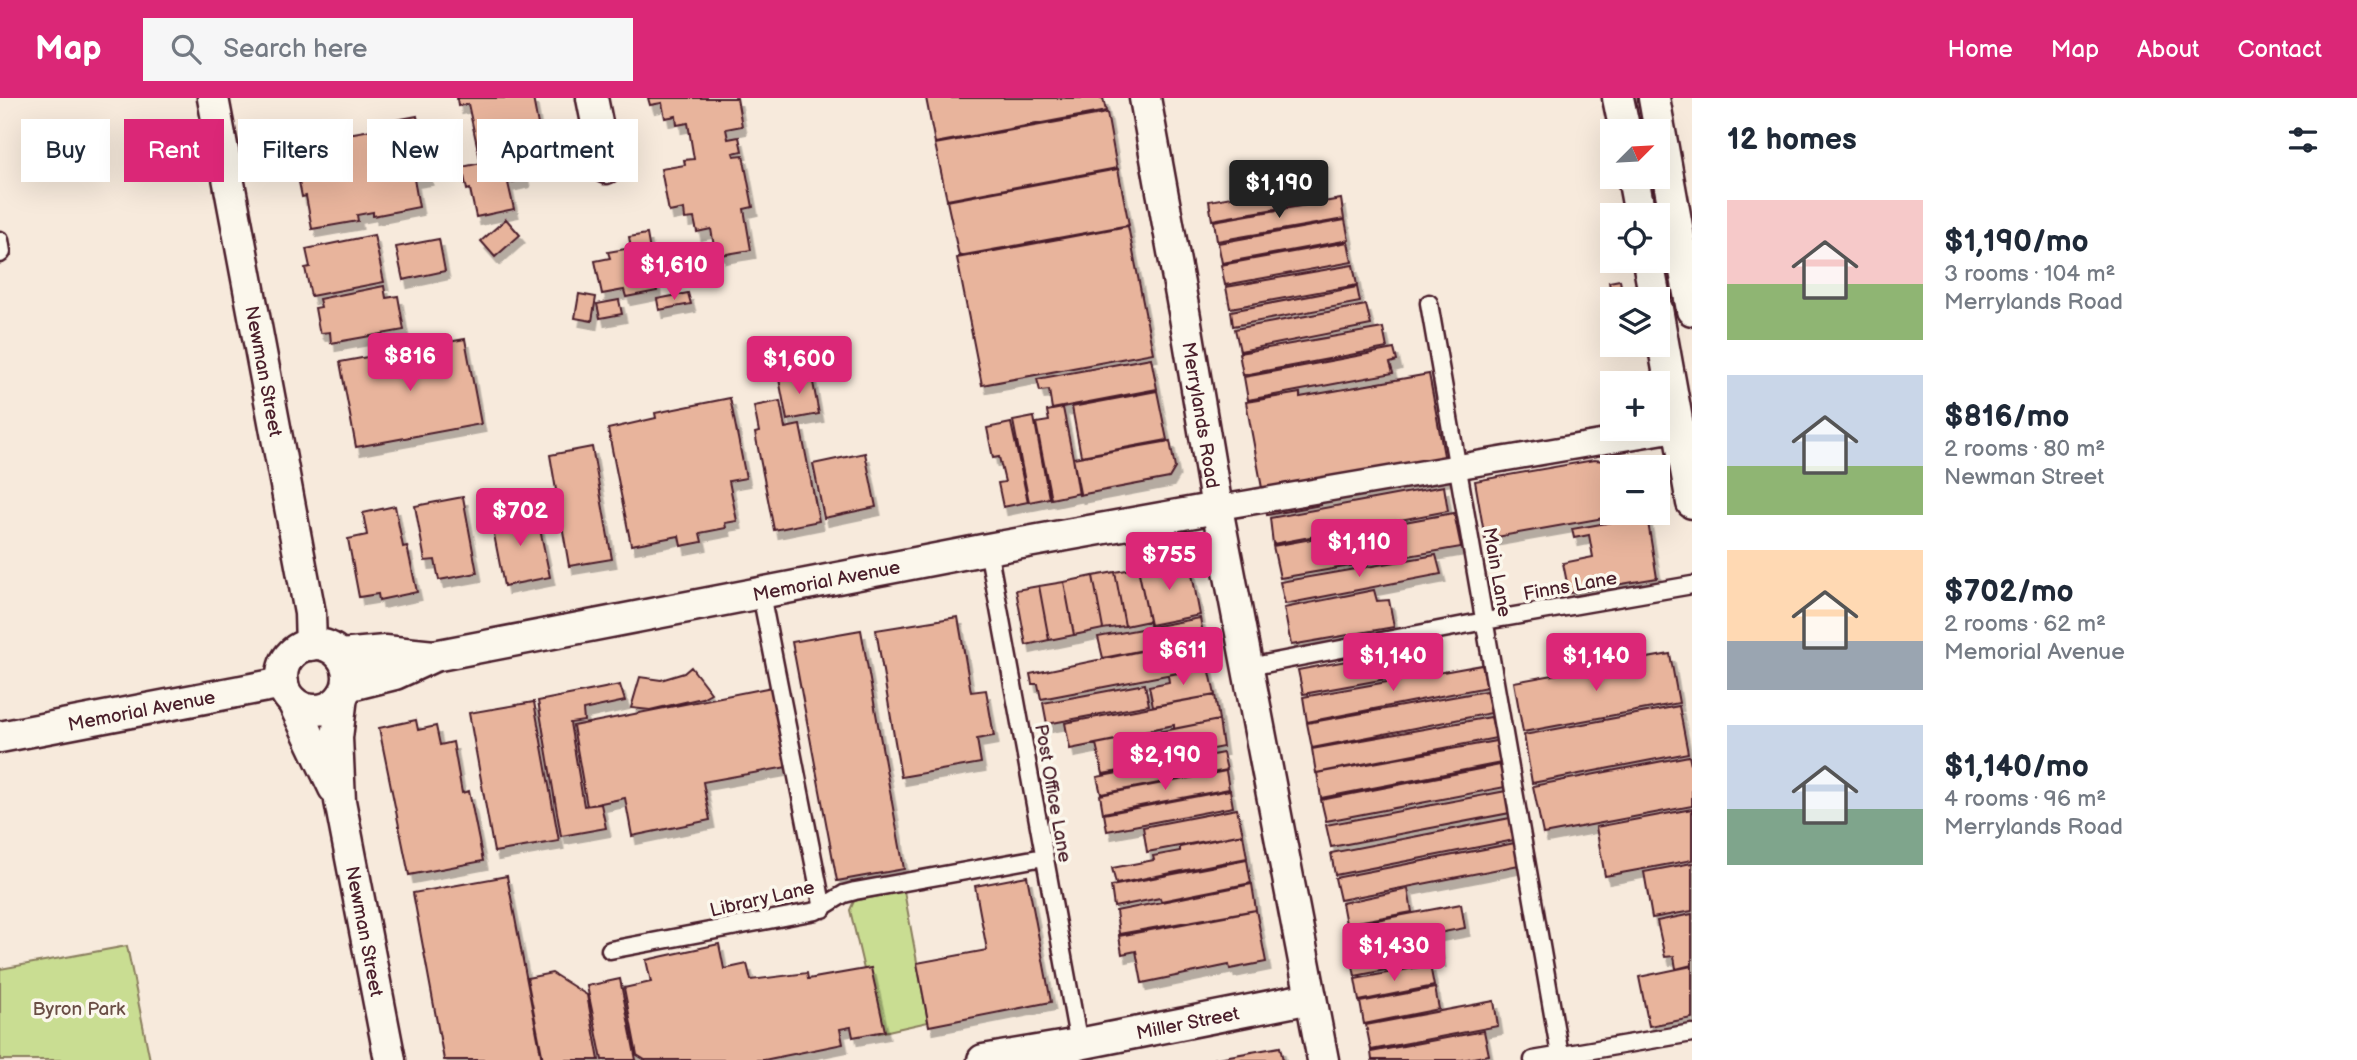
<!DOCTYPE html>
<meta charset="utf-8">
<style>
:root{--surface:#fff;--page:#f6f6f7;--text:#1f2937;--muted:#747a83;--accent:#db2777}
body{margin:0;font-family:"Balsamiq Sans",sans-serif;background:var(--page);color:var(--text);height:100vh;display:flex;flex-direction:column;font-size:26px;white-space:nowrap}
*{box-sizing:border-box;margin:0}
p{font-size:23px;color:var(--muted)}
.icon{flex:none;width:38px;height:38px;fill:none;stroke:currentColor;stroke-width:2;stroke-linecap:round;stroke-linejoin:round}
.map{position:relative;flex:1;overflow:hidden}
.details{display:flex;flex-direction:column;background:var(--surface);width:665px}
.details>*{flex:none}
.guide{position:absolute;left:21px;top:21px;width:665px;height:63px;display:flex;gap:14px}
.needle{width:46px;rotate:66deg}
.buttons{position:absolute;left:1600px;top:21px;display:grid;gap:14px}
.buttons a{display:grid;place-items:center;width:70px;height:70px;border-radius:0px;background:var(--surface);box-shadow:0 7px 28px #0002;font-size:35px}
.price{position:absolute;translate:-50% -60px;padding:0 16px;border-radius:7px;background:var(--accent);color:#fff;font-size:23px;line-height:46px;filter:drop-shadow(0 2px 4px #0008)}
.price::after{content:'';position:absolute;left:50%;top:42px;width:21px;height:16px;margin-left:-10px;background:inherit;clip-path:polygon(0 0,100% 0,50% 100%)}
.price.active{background:#222;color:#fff}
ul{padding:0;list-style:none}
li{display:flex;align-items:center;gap:21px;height:175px;padding:0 35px}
li span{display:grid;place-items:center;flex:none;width:196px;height:140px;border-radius:0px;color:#555}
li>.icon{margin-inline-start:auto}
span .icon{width:84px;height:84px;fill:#fffc;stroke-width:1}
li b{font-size:30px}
h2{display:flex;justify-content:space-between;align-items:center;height:84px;padding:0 35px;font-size:30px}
.tag{padding:0 24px;border-radius:0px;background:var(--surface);box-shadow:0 7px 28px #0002;font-size:24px;line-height:63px}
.tag.active{background:var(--accent);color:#fff}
header{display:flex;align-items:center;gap:42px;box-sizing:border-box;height:98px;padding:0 35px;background:var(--accent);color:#fff}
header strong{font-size:33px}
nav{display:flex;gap:38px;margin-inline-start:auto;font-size:24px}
.search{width:490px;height:63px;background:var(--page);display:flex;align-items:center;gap:18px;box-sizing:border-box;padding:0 24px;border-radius:0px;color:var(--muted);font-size:26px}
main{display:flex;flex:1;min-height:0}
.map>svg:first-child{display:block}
</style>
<header>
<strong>Map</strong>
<div class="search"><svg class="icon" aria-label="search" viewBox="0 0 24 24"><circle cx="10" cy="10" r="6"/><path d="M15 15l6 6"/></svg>Search here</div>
<nav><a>Home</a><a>Map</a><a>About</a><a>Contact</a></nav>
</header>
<main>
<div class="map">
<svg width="1692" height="962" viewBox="0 0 1692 962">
<defs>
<filter id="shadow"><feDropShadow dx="4.5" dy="8" stdDeviation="0" flood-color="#0004"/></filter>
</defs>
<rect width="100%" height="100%" fill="#f7eadc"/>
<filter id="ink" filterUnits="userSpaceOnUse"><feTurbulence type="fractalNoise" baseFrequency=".0143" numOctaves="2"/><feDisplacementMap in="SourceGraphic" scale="14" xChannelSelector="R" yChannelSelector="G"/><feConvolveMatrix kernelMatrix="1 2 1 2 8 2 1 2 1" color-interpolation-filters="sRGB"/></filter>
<g filter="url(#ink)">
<path fill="#c9dd92" stroke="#8a7e5e" stroke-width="2" d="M904 793 928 924 879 935 850 812 854 803Z
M127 848 150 962H0V871Z"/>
<path fill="#e8b49c" stroke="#4a1f2b" stroke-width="2" filter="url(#shadow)" d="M457 0H533L542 48 480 61 468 6 458 8Z
M648 0H737L742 28 726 31 728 41 739 39 742 53 733 55 734 58 743 57 753 109 744 111 751 152 721 157V153L715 154 711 131 697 134 694 120 685 121 684 111 669 114 661 71 685 67 684 62 694 61 688 25 677 27 676 18 665 20 662 5 650 7Z
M926 0H1103L1106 13 935 45Z
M1107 15 1117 70 947 102 935 46Z
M417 18 428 79 414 81 419 109 373 118V114L357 117 358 123 312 131 306 98 302 99 295 64 299 63 295 38 340 30 342 37 371 32 370 27Z
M520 57 525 81 508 85 514 111 476 119 470 91 467 92 462 69Z
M1118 71 1129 127 959 158 947 103Z
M1316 84 1320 103 1212 122 1209 103Z
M1341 101 1344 121 1217 143 1214 123Z
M506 121 520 137 495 159 481 143Z
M1345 122 1349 142 1222 165 1218 145Z
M1128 128 1153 255 982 287 957 160Z
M647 136 657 193 626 199 624 192 602 196 595 163 610 160 608 154 631 150 629 139Z
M374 137 384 184 311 198 305 170 310 169 306 151Z
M439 141 445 173 403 182 396 149Z
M1348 144 1352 164 1225 187 1221 167Z
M1353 167 1357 187 1230 210 1226 189Z
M1620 182 1623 201H1612L1609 184Z
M384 188 386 200 398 198 404 232 331 245 330 234 321 235 319 232 315 210 321 209 319 201Z
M1357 189 1360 204 1233 228 1231 213Z
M688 195 691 206 659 212 657 201Z
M579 196 596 199 592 223 575 220Z
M619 202 622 216 600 220 597 206Z
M1366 207 1371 227 1240 253 1235 231Z
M1383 230 1387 250 1243 277 1239 255Z
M465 241 481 326 356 349 340 264Z
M1394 251 1397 263 1390 265 1393 275 1248 302 1244 279Z
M1151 260 1157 291 1052 311 1049 292 1040 293 1037 281Z
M811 274 819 316 787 322 779 281Z
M1429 276 1448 379 1320 402 1321 407 1267 417 1246 304 1300 295V299Z
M1157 293 1167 342 1081 358 1072 309Z
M730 300 746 380 729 383 737 423 725 425 726 430 700 435 702 444 681 448 679 438 631 447 608 331 656 320 655 315Z
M780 303 785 330 800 327 819 423 774 432 755 335 759 334 754 308Z
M1063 310 1080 395 1051 401 1036 325 1049 323 1047 313Z
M1034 319 1049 400 1029 404 1013 323Z
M1011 325 1028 404 1003 409 998 385 1005 384 999 359 993 360 987 330Z
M1170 343 1175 370 1169 380 1079 397 1073 360Z
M592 349 612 461 569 468 550 357Z
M865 355 876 409 824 420 813 366Z
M1594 362 1649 367V369H1612V415H1632L1485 441 1475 383Z
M1444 388 1448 413 1273 446 1270 420Z
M463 399 477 475 439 482 435 462 425 463 415 408Z
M395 408 403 449 407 448 417 494 379 502 378 496 359 499 348 441 367 437 363 415Z
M536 412 550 479 504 488 491 421Z
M1454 415 1461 449 1280 480 1273 448Z
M1647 418 1657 480 1569 495 1563 465 1593 459 1589 437 1574 440 1572 431Z
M1436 457 1441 476 1285 506 1280 484Z
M1176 462 1191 471 1200 517 1150 527 1138 470Z
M1138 470 1149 523 1125 528 1115 474Z
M1115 474 1125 528 1103 531 1093 478Z
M1093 478 1103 531 1074 537 1064 484Z
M1064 484 1074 537 1049 542 1039 488Z
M1039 488 1049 542 1026 547 1016 492Z
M1374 492 1377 503 1389 502 1394 529 1291 547 1284 510Z
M958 519 971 594 986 592 994 638 977 641 981 665 901 679 876 532Z
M1200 520 1204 540 1103 560 1098 539Z
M861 532 904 771 837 783 792 544Z
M1204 540 1209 569 1041 601 1038 586H1032L1030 576Z
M1426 548 1430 573 1303 596 1298 572Z
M1670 556 1679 605 1523 634 1514 584Z
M1482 567 1487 589 1307 624 1303 599Z
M691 569 711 595 702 600 650 612 631 610 640 579 661 582 684 575Z
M1209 569 1215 597 1153 608 1149 588 1169 584 1168 577Z
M1145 586 1149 607 1047 626 1043 605Z
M620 587 625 603 583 612 584 623 570 625 584 708 601 706 606 730 561 738 538 603Z
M772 589 787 669 703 684 710 722 632 738 625 700 587 708 573 628Z
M1486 593 1491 615 1312 650 1307 625Z
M1215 597 1219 622 1174 631V627L1134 635 1135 638 1070 651 1065 625Z
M534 604 559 743 494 754 469 615Z
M1679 608 1688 655 1532 685 1524 637Z
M1491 619 1496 640 1316 675 1312 651Z
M416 622 418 632 436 628 440 647 453 644 462 695 469 693 483 763 409 777 379 630Z
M1219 622 1223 649 1124 668 1125 672 1103 676 1096 646Z
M1496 643 1501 665 1321 700 1317 675Z
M1223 655 1227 672 1101 696 1097 679Z
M1689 658 1692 672V708L1543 736 1533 688Z
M1500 667 1505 689 1326 723 1321 702Z
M1226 673 1229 691 1103 715 1100 697Z
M1230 692 1233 709 1107 733 1104 716Z
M1506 693 1510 715 1331 749 1326 727Z
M1237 711 1243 736 1147 754 1143 729Z
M1692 711V762L1605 778 1596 729Z
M1510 720 1514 742 1335 777 1331 755Z
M1243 736 1247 760 1116 786 1112 770 1154 762 1153 758 1180 753V749Z
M1515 745 1519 767 1340 802 1335 780Z
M1247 762 1251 785 1161 803 1160 800 1114 809 1111 788Z
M1692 765V813L1652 820 1644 774Z
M507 778 542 962H444L413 795Z
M1027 778 1051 904 929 928 917 865 987 852 975 788Z
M1252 786 1256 812 1119 836 1116 813Z
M1408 791 1412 814 1346 826 1342 805Z
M1461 806 1465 830 1349 852 1345 828Z
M1256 812 1266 864 1230 871 1229 867 1142 885 1136 853 1122 856 1119 838Z
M1692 816V867L1676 871 1674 858 1665 859 1657 823Z
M1436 838 1441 861 1355 878 1350 853Z
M719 846 724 871 747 866 751 882 807 875 808 881 871 870 885 933 853 939 851 929 840 931 843 946 764 962H645L637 957 624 890 651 884 646 862Z
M1430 867 1434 888 1359 903 1355 881Z
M1692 868V920L1649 928 1639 879Z
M552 875 587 897 599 962H543L527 880Z
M620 881 636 962H602L587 888Z
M1435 890 1439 911 1364 926 1360 904Z
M1494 903 1498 928 1371 952 1366 927Z
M1484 933 1489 957 1462 962H1372L1371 954Z
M1280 949 1283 962H1207Z"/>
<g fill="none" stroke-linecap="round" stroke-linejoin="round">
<g stroke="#4a1f2b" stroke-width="21">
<path id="service" d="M0 142 2 154 0 156
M1429 205 1560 957
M988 451 1079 946
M761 496 823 811
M1249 569 1485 523 1692 487
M610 852 816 813 844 796 855 793 1044 759
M1533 962 1692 935"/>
</g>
<g stroke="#4a1f2b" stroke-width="28">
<path id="pedestrian" d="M1217 410 1679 331"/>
</g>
<g stroke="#4a1f2b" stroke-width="35">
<g id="minor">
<path id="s1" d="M213 0 310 515 311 547"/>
<path d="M592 0 606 70"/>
<path id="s2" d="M1145 0 1185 219 1217 410 1323 962"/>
<path d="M1618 0 1625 33"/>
<path d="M1654 0 1692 212"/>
<path d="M1633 79 1640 117"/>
<path d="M1648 163 1655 201"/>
<path d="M1657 211 1692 405"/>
<circle cx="315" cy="579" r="33"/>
<path d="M340 557 385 553 434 558"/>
<path id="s3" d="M347 588 395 576 434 558 988 451 1217 410"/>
<path id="s4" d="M342 598 337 640 340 703 390 962"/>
<path d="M293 604 334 690"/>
<path id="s5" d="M0 639 283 585"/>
<path id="s6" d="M983 962 1079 946 1311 900"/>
</g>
</g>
<use href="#service" stroke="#fbf7ec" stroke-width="16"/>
<use href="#pedestrian" stroke="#fbf7ec" stroke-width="23"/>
<use href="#minor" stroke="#fbf7ec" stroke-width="30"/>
</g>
</g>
<g text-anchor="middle" stroke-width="7" stroke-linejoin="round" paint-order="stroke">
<g font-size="19" fill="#4a1f2b" stroke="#fbf7ec">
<text dy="7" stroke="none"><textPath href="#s1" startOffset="278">Newman Street</textPath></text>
<text dy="7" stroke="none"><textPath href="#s2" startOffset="322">Merrylands Road</textPath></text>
<text transform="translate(1498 474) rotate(80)" y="7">Main Lane</text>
<text dy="7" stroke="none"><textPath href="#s3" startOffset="492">Memorial Avenue</textPath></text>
<text transform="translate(1570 487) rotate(-10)" y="7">Finns Lane</text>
<text dy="7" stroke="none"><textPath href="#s5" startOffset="144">Memorial Avenue</textPath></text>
<text transform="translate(1054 695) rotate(80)" y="7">Post Office Lane</text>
<text transform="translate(762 800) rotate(-13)" y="7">Library Lane</text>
<text dy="7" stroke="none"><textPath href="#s4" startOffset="238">Newman Street</textPath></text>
<text dy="7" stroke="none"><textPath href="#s6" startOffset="208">Miller Street</textPath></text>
</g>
<g font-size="19" fill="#6a4e45" stroke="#fbf7ec">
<text x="79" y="917">Byron Park</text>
</g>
</g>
</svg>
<div class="buttons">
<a><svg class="needle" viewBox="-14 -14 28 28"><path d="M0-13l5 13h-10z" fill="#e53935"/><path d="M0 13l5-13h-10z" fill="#747a83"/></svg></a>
<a><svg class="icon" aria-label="locate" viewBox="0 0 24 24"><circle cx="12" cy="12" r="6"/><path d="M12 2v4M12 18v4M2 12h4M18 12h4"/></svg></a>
<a><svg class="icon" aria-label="layers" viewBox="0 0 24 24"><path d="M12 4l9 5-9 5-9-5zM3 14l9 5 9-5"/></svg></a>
<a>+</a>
<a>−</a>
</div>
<b class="price active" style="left:1279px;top:122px">$1,190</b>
<b class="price" style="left:674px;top:204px">$1,610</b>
<b class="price" style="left:410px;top:295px">$816</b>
<b class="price" style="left:799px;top:298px">$1,600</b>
<b class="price" style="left:520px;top:450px">$702</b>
<b class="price" style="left:1359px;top:481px">$1,110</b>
<b class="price" style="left:1169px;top:494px">$755</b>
<b class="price" style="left:1183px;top:589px">$611</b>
<b class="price" style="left:1393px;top:595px">$1,140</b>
<b class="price" style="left:1596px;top:595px">$1,140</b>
<b class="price" style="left:1165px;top:694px">$2,190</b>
<b class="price" style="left:1394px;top:885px">$1,430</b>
<div class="guide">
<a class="tag">Buy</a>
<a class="tag active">Rent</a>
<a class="tag">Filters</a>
<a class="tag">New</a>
<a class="tag">Apartment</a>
</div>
</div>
<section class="details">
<h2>12 homes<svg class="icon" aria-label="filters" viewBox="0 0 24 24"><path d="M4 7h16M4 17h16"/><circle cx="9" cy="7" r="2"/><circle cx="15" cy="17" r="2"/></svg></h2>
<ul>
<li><span style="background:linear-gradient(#f6c9c9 60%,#8fb573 0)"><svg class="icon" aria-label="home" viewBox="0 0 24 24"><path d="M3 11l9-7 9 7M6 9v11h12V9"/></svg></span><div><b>$1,190/mo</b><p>3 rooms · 104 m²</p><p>Merrylands Road</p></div></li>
<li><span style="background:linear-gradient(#c9d6e8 65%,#8fb573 0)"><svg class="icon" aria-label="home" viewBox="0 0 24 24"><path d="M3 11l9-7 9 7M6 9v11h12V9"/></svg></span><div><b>$816/mo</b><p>2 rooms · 80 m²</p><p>Newman Street</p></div></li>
<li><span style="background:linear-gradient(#ffd9b3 65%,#9aa5b1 0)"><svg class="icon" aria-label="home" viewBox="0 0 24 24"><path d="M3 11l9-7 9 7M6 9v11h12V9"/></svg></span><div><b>$702/mo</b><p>2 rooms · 62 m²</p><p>Memorial Avenue</p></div></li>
<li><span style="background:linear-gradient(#c9d6e8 60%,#7fa58c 0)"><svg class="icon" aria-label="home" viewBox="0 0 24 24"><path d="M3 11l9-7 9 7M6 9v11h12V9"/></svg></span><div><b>$1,140/mo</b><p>4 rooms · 96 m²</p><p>Merrylands Road</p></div></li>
</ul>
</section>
</main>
